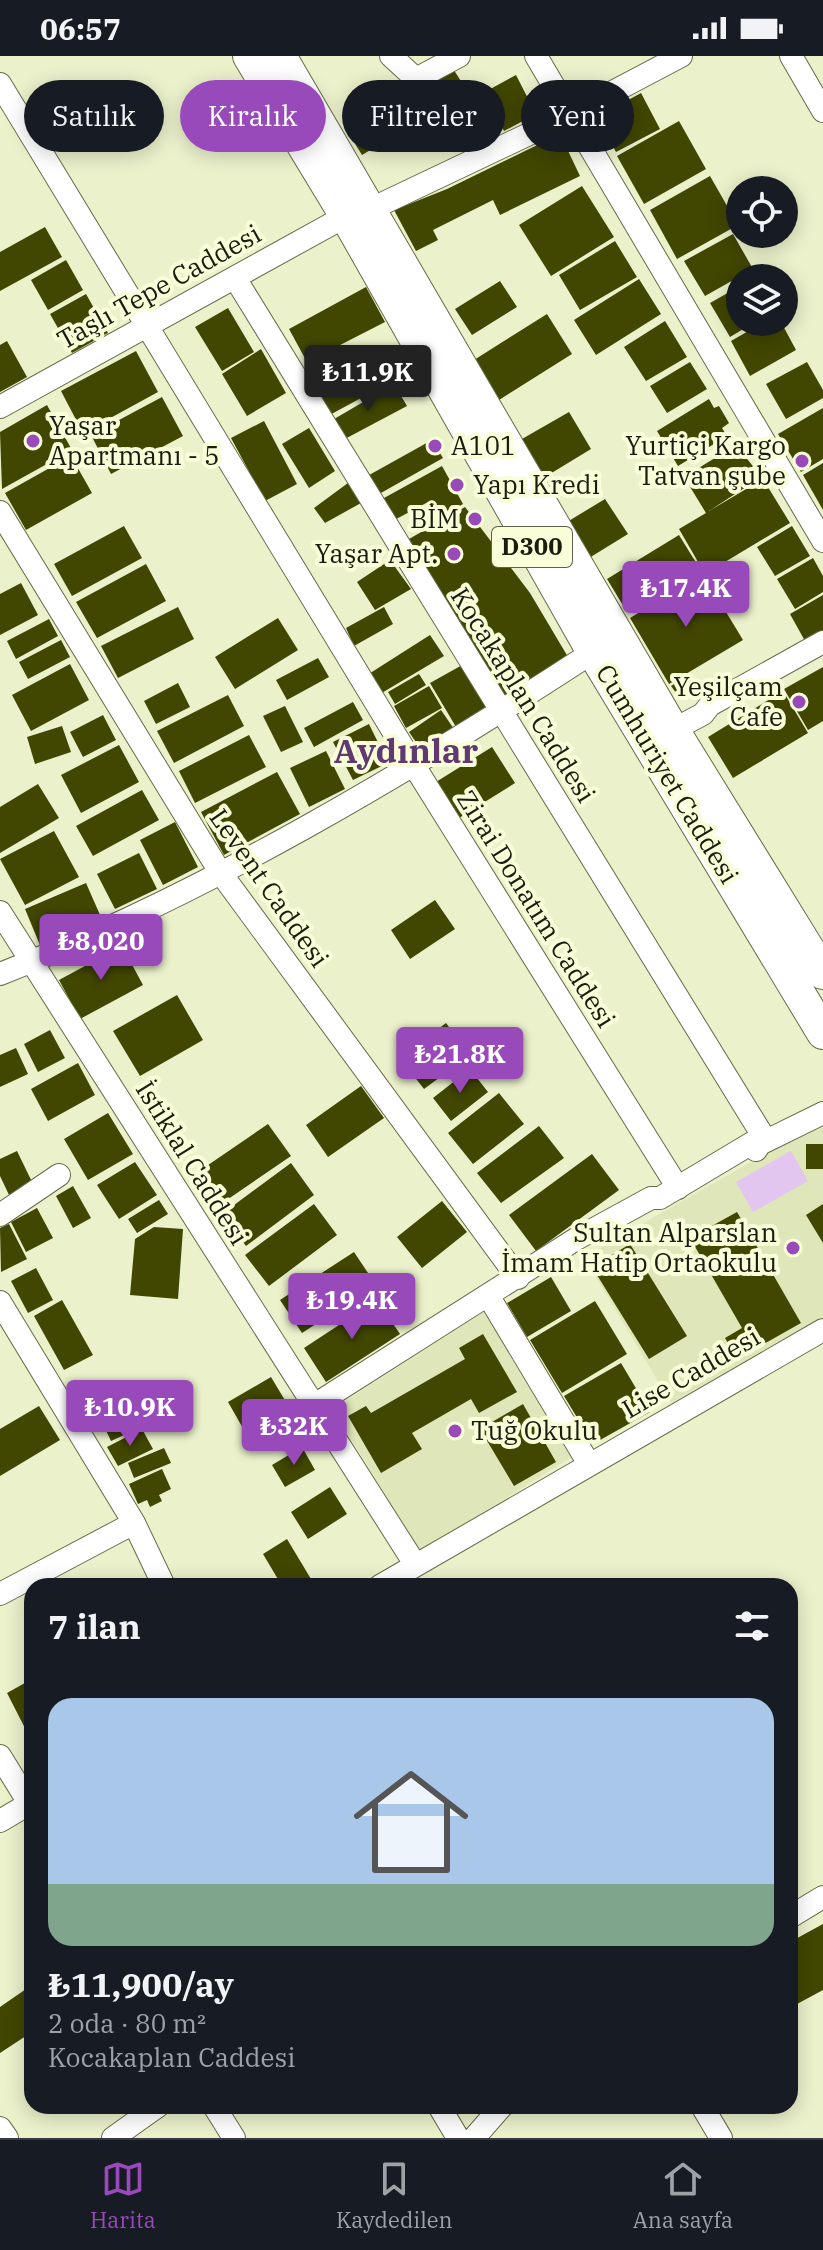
<!DOCTYPE html>
<html lang="tr">
<meta charset="utf-8">
<style>
:root{--surface:#171b24;--page:#242831;--text:#f1f3f6;--muted:#9ea1a6;--line:#363941;--accent:#9849ba}
body{margin:0;font-family:"IBM Plex Serif",serif;background:var(--page);color:var(--text);height:100vh;display:flex;flex-direction:column;font-size:30px;white-space:nowrap}
*{box-sizing:border-box;margin:0}
p{font-size:26px;color:var(--muted)}
.icon{flex:none;width:44px;height:44px;fill:none;stroke:currentColor;stroke-width:2;stroke-linecap:round;stroke-linejoin:round}
.map{position:relative;flex:1;overflow:hidden}
.sheet{position:absolute;left:24px;top:1522px;width:774px;height:536px;display:flex;flex-direction:column;background:var(--surface);border-radius:24px;box-shadow:0 4px 20px #0003}
.sheet>*{flex:none}
.top-card{position:absolute;left:24px;top:24px;width:776px;height:72px;display:flex;gap:16px}
.controls{position:absolute;left:726px;top:120px;display:grid;gap:16px}
.controls a{display:grid;place-items:center;width:72px;height:72px;border-radius:50%;background:var(--surface);box-shadow:0 4px 20px #0003;font-size:40px}
.price{position:absolute;translate:-50% -68px;padding:0 18px;border-radius:8px;background:var(--accent);color:#fff;font-size:26px;line-height:52px;filter:drop-shadow(0 2px 4px #0008)}
.price::after{content:'';position:absolute;left:50%;top:48px;width:24px;height:18px;margin-left:-12px;background:inherit;clip-path:polygon(0 0,100% 0,50% 100%)}
.price.on{background:#222;color:#fff}
ul{padding:0;list-style:none}
li{display:grid;align-content:center;gap:16px;height:424px;padding:0 24px}
li+li{border-top:2px solid var(--line)}
li span{display:grid;place-items:center;height:248px;border-radius:24px;color:#555}
li>.icon{margin-inline-start:auto}
span .icon{width:144px;height:144px;fill:#fffc;stroke-width:1}
li b{font-size:34px}
h2{display:flex;justify-content:space-between;align-items:center;height:96px;padding:0 24px;font-size:34px}
.chip{padding:0 28px;border-radius:36px;background:var(--surface);box-shadow:0 4px 20px #0003;font-size:28px;line-height:72px}
.chip.on{background:var(--accent);color:#fff}
.status{display:flex;justify-content:space-between;align-items:center;height:56px;padding:0 40px;background:var(--surface);direction:ltr}
.status svg{height:22px;fill:currentColor}
.dock{display:flex;justify-content:space-around;align-items:center;height:112px;border-top:2px solid var(--line);background:var(--surface);font-size:22px;color:var(--muted)}
.dock a{display:grid;justify-items:center;gap:4px}
.dock .on{color:var(--accent)}
.map>svg:first-child{display:block}
</style>
<div class="status"><b>06:57</b><svg viewBox="0 0 49 12"><path d="M0 12V9h3v3zM5 12V6h3v6zM10 12V3h3v9zM15 12V0h3v12zM26 1h20v11H26zM47 4h2v5h-2z"/></svg></div>
<div class="map">
<svg width="823" height="2082" viewBox="0 0 823 2082">
<rect width="100%" height="100%" fill="#ebf1cb"/>
<path fill="#dfe6b9" d="M823 1065V1261L671 1347 584 1201Z
M487 1254 576 1398 420 1496 333 1353Z"/>
<path fill="#e2c6f0" d="M791 1095 808 1125 753 1156 736 1126Z"/>
<path fill="#414601" d="M450 8 466 33 451 42 435 16Z
M516 19 536 58 504 75 483 37Z
M413 29 431 58 362 99 344 70Z
M641 37 660 73 616 96 597 61Z
M679 65 706 113 644 148 617 100Z
M560 78 580 120 500 159 493 144 433 174 438 184 416 195 394 154 447 133Z
M710 120 738 169 677 203 650 154Z
M582 130 614 181 551 220 519 169Z
M45 171 62 201 0 235V196Z
M733 178 753 213 705 240 684 205Z
M615 185 637 221 580 254 559 219Z
M66 204 83 234 48 254 31 224Z
M639 223 661 258 596 299 574 264Z
M500 225 517 251 472 279 455 253Z
M740 230V266H755L730 281 710 247Z
M366 231 385 266 307 306 289 273Z
M86 238 108 277 72 297 50 258Z
M228 252 254 296 222 315 195 271Z
M547 258 572 298 499 344 474 304Z
M665 265 687 301 646 325 624 291Z
M764 266H781L796 294 750 320 731 285Z
M7 285 27 321 0 336V289Z
M261 293 286 337 247 360 222 318Z
M136 295 158 336 83 377 61 335Z
M381 296 396 323 326 361 311 333Z
M690 306 707 333 667 357 650 330Z
M807 306 823 334V342L786 363 766 328Z
M394 328 407 350 341 385 329 366Z
M162 341 183 380 111 418 91 379Z
M709 343 714 352 719 350 729 367 722 372 727 380 678 410 657 375Z
M47 349 72 394 2 433 0 376Z
M823 352V403L801 416 778 378Z
M569 356 591 393 545 421 522 383Z
M264 365 297 428 265 445 231 382Z
M309 372 335 415 309 432 282 388Z
M432 384 443 402 372 442 362 423Z
M736 389 756 414 750 418 755 425 709 455 763 423 790 467 705 518 679 473 706 457 684 421Z
M71 400 92 437 26 474 5 437Z
M823 407V454L803 419Z
M442 410 463 448 435 465 428 446 387 468 375 447Z
M348 427 361 447 325 467 314 452Z
M605 443 628 478 589 502 567 466Z
M465 451 530 537 571 606 504 650 402 487Z
M124 470 142 502 72 540 54 508Z
M792 470 810 500 775 520 757 491Z
M679 479 700 513 627 556 607 523Z
M813 502 823 520V536L795 553 777 523Z
M390 504 411 533 375 554 357 526Z
M146 508 166 545 97 582 76 546Z
M703 518 743 584 669 628 630 562Z
M21 527 38 559 0 579V538Z
M823 539V575L805 585 790 558Z
M178 551 194 583 118 622 101 590Z
M384 551 393 568 354 590 346 572Z
M278 562 298 594 235 633 215 601Z
M49 563 58 580 16 603 7 585Z
M430 579 444 600 375 641 364 621Z
M61 584 70 601 28 623 19 606Z
M318 602 329 621 287 644 276 624Z
M70 608 89 644 31 675 12 639Z
M464 608 493 656 459 676 430 627Z
M823 611V665L808 674 784 633Z
M419 618 426 629 395 648 388 636Z
M682 623 689 635 679 641 671 630Z
M178 627 190 651 156 668 144 645Z
M429 630 442 652 406 672 394 650Z
M783 635 808 677 733 722 708 681Z
M228 639 244 670 174 707 157 675Z
M353 646 363 664 314 691 304 672Z
M285 650 303 686 281 696 263 660Z
M441 654 454 673 422 695 409 676Z
M103 659 116 684 83 701 70 676Z
M369 668 388 707 353 724 333 686Z
M62 670 71 696 35 708 27 681Z
M249 679 266 711 195 747 179 715Z
M119 689 139 726 81 757 61 719Z
M492 691 515 727 459 762 436 726Z
M326 695 345 733 309 751 290 712Z
M277 716 300 758 224 799 201 756Z
M38 728 59 762 0 797V751Z
M142 734 159 764 93 800 76 770Z
M175 766 198 811 163 829 140 784Z
M54 775 79 821 25 849 0 803Z
M139 797 157 833 115 853 97 818Z
M86 827 104 868 42 894 25 853Z
M435 844 455 873 410 903 391 874Z
M122 890 143 929 80 963 59 924Z
M177 939 203 984 140 1020 113 975Z
M446 967 470 999 424 1033 400 1002Z
M50 974 65 1002 38 1016 24 988Z
M16 992 28 1018 0 1031V999Z
M78 1007 95 1039 48 1065 31 1033Z
M470 1013 488 1036 451 1065 433 1042Z
M361 1030 384 1062 328 1101 306 1069Z
M499 1037 524 1068 473 1108 448 1077Z
M108 1057 133 1098 88 1124 64 1083Z
M268 1068 291 1100 218 1150 195 1118Z
M539 1070 564 1102 501 1147 477 1117Z
M806 1088H823V1113H806Z
M17 1095 34 1130 10 1141 0 1120V1103Z
M592 1098 619 1134 536 1195 509 1159Z
M135 1106 157 1139 119 1163 97 1129Z
M291 1107 314 1139 246 1190 222 1158Z
M73 1130 91 1162 73 1172 56 1140Z
M159 1144 168 1158 137 1177 128 1163Z
M442 1145 467 1176 422 1212 397 1181Z
M314 1148 337 1179 269 1230 245 1199Z
M823 1148V1187L806 1159Z
M37 1152 53 1182 26 1196 11 1166Z
M737 1156 801 1267 737 1303 725 1282 742 1272 690 1182Z
M9 1168 27 1203 1 1216 0 1172Z
M154 1171 183 1173 178 1243 130 1239 135 1183Z
M630 1188 687 1280 649 1303 592 1211Z
M354 1196 376 1229 302 1277 280 1244Z
M36 1212 53 1244 28 1257 11 1225Z
M551 1221 571 1255 527 1281 507 1247Z
M62 1244 93 1299 64 1314 34 1260Z
M377 1244 400 1278 326 1326 304 1292Z
M595 1245 627 1298 562 1337 530 1284Z
M483 1278 517 1336 479 1357 471 1343 412 1377 422 1393 381 1417 348 1360 366 1350 371 1357 465 1303 459 1292Z
M621 1307 650 1356 593 1388 564 1340Z
M271 1321 292 1356 248 1381 228 1346Z
M117 1326 129 1347 95 1365 83 1343 104 1328 106 1332Z
M523 1348 556 1406 514 1430 480 1373Z
M39 1350 60 1384 0 1420V1373Z
M125 1353 135 1374 111 1385 101 1364Z
M142 1373 153 1393 118 1410 107 1391Z
M302 1391 315 1414 285 1431 272 1409Z
M164 1392 171 1407 134 1422 128 1407Z
M162 1413 171 1433 159 1439 162 1445 150 1451 147 1444 138 1448 129 1428Z
M330 1431 347 1458 308 1483 291 1456Z
M287 1483 311 1523 298 1530H282L263 1498Z
M32 1623V1676L28 1678 7 1637Z
M823 1868V1934L797 1948 790 1935V1886Z
M26 1933 32 1942V1976L0 1997V1951Z"/>
<g fill="none" stroke-linecap="round" stroke-linejoin="round">
<g stroke="#676b4a" stroke-width="24">
<path id="minor" d="M391 0 416 23 459 0
M536 0 823 485
M791 0 823 55
M0 28 413 708 678 1132
M369 154 569 59 681 0
M235 222 766 1085
M0 351 346 160
M0 456 220 816 518 1222
M673 674 703 658 710 649 823 586
M0 856 415 1508
M0 918C205 838 409 716 593 596
M756 1094 760 1088 823 1057
M0 1159 59 1119
M489 1241 589 1408
M0 1246 134 1467 164 1530
M313 1350 576 1183 651 1142H660L752 1087 760 1088
M380 1530 823 1274
M0 1538 134 1467
M0 1700 32 1752
M0 1765 32 1746
M790 1861 823 1841
M214 2050 234 2082
M439 2050 458 2082
M702 2050 721 2082
M0 2072 7 2082
M113 2082 158 2050
M474 2082 502 2050"/>
</g>
<g stroke="#676b4a" stroke-width="34">
<path id="highway" d="M249 0 346 160 593 596 823 977
M280 0 673 674 823 917"/>
</g>
<use href="#minor" stroke="#fff" stroke-width="22"/>
<use href="#highway" stroke="#fff" stroke-width="32"/>
</g>
<g fill="#9849ba" stroke="#f9fed8" stroke-width="3">
<circle cx="33" cy="385" r="8"/>
<circle cx="435" cy="390" r="8"/>
<circle cx="802" cy="405" r="8"/>
<circle cx="457" cy="429" r="8"/>
<circle cx="475" cy="463" r="8"/>
<circle cx="454" cy="498" r="8"/>
<circle cx="799" cy="646" r="8"/>
<circle cx="793" cy="1192" r="8"/>
<circle cx="455" cy="1375" r="8"/>
</g>
<g text-anchor="middle" stroke-width="8" stroke-linejoin="round" paint-order="stroke">
<rect fill="#f9fed8" stroke="#5d604b" stroke-width="2" x="492" y="471" width="80" height="40" rx="6"/>
<g font-size="24" font-weight="bold" fill="#1a1c0f">
<text x="532" y="499">D300</text>
</g>
<g font-size="26" fill="#1a1c0f" stroke="#f9fed8">
<text transform="translate(159 231) rotate(-29)" y="9">Taşlı Tepe Caddesi</text>
<text transform="translate(523 639) rotate(58)" y="9">Kocakaplan Caddesi</text>
<text transform="translate(667 718) rotate(59)" y="9">Cumhuriyet Caddesi</text>
<text transform="translate(269 832) rotate(55)" y="9">Levent Caddesi</text>
<text transform="translate(536 853) rotate(58)" y="9">Zirai Donatım Caddesi</text>
<text transform="translate(192 1107) rotate(58)" y="9">İstiklal Caddesi</text>
<text transform="translate(691 1317) rotate(-30)" y="9">Lise Caddesi</text>
</g>
<g font-size="26" fill="#1a1c0f" stroke="#f9fed8" text-anchor="end">
<text x="49" y="379" text-anchor="start">Yaşar<tspan x="49" dy="30">Apartmanı - 5</tspan></text>
<text x="451" y="399" text-anchor="start">A101</text>
<text x="786" y="399">Yurtiçi Kargo<tspan x="786" dy="30">Tatvan şube</tspan></text>
<text x="473" y="438" text-anchor="start">Yapı Kredi</text>
<text x="459" y="472">BİM</text>
<text x="438" y="507">Yaşar Apt.</text>
<text x="783" y="640">Yeşilçam<tspan x="783" dy="30">Cafe</tspan></text>
<text x="777" y="1186">Sultan Alparslan<tspan x="777" dy="30">İmam Hatip Ortaokulu</tspan></text>
<text x="471" y="1384" text-anchor="start">Tuğ Okulu</text>
</g>
<g font-size="34" font-weight="bold" fill="#603971" stroke="#f9fed8">
<text x="406" y="707">Aydınlar</text>
</g>
</g>
</svg>
<div class="controls">
<a><svg class="icon" aria-label="locate" viewBox="0 0 24 24"><circle cx="12" cy="12" r="6"/><path d="M12 2v4M12 18v4M2 12h4M18 12h4"/></svg></a>
<a><svg class="icon" aria-label="layers" viewBox="0 0 24 24"><path d="M12 4l9 5-9 5-9-5zM3 14l9 5 9-5"/></svg></a>
</div>
<b class="price on" style="left:368px;top:357px">₺11.9K</b>
<b class="price" style="left:686px;top:573px">₺17.4K</b>
<b class="price" style="left:101px;top:926px">₺8,020</b>
<b class="price" style="left:460px;top:1039px">₺21.8K</b>
<b class="price" style="left:352px;top:1285px">₺19.4K</b>
<b class="price" style="left:130px;top:1392px">₺10.9K</b>
<b class="price" style="left:294px;top:1411px">₺32K</b>
<div class="top-card">
<a class="chip">Satılık</a>
<a class="chip on">Kiralık</a>
<a class="chip">Filtreler</a>
<a class="chip">Yeni</a>
</div>
<section class="sheet">
<h2>7 ilan<svg class="icon" aria-label="filters" viewBox="0 0 24 24"><path d="M4 7h16M4 17h16"/><circle cx="9" cy="7" r="2"/><circle cx="15" cy="17" r="2"/></svg></h2>
<ul>
<li><span style="background:linear-gradient(#a9c7e8 75%,#7fa58c 0)"><svg class="icon" aria-label="home" viewBox="0 0 24 24"><path d="M3 11l9-7 9 7M6 9v11h12V9"/></svg></span><div><b>₺11,900/ay</b><p>2 oda · 80 m²</p><p>Kocakaplan Caddesi</p></div></li>
</ul>
</section>
</div>
<nav class="dock">
<a class="on"><svg class="icon" aria-label="map" viewBox="0 0 24 24"><path d="M3 6l6-2 6 2 6-2v14l-6 2-6-2-6 2zM9 4v14M15 6v14"/></svg>Harita</a>
<a><svg class="icon" aria-label="saved" viewBox="0 0 24 24"><path d="M7 4h10v16l-5-4-5 4z"/></svg>Kaydedilen</a>
<a><svg class="icon" aria-label="home" viewBox="0 0 24 24"><path d="M3 11l9-7 9 7M6 9v11h12V9"/></svg>Ana sayfa</a>
</nav>
